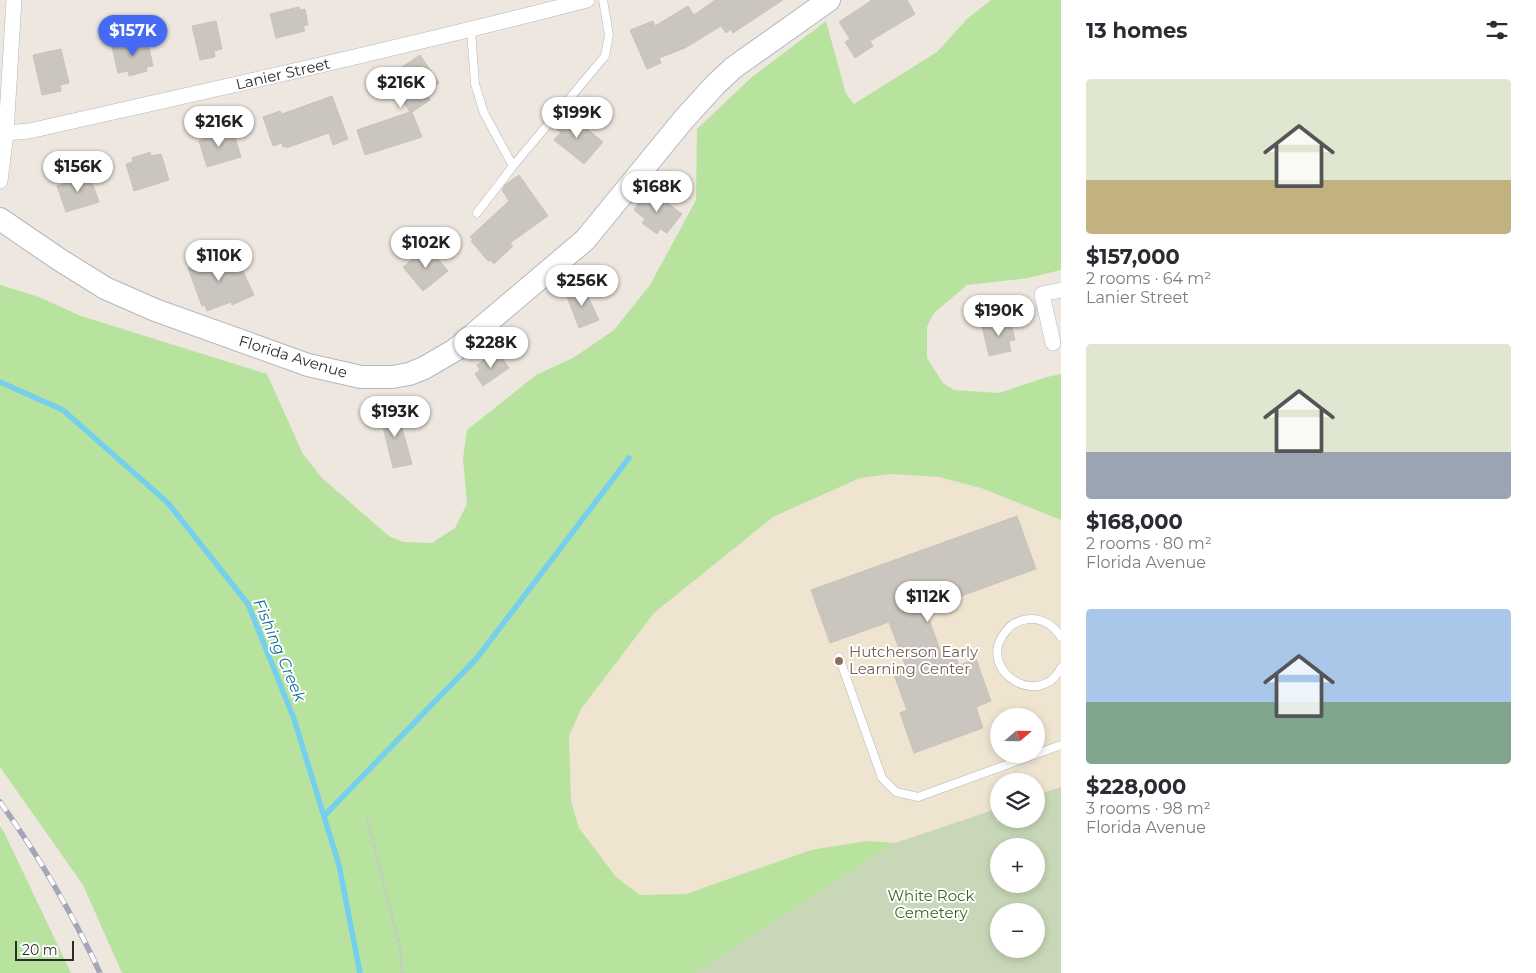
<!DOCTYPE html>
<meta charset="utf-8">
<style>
:root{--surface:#fff;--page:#f7f7f7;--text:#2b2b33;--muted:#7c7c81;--accent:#446af6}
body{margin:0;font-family:Montserrat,sans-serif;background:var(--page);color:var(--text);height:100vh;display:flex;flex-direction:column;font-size:19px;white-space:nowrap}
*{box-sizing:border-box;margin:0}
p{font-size:16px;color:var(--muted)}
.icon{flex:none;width:28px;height:28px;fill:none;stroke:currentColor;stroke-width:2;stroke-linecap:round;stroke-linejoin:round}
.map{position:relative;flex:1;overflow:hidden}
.side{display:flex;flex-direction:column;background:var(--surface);width:475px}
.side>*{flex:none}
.needle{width:32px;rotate:70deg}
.fabs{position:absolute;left:990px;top:708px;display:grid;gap:10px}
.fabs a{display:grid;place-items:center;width:55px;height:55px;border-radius:50%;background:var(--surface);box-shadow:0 2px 8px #0003;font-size:25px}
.scale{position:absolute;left:15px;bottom:12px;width:59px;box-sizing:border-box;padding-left:5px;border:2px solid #2d2d2d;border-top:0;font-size:14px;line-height:18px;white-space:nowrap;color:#2d2d2d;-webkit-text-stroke:4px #fff;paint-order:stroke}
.price{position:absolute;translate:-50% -42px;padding:0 11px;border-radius:18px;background:#fff;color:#222;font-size:16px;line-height:32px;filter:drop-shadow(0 1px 2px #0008)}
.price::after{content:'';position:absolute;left:50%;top:30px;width:15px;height:11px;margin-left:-8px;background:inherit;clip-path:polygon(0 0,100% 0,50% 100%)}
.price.selected{background:var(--accent);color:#fff}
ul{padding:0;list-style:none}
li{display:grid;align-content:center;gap:10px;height:265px;padding:0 25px}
li span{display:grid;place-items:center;height:155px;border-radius:5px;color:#555}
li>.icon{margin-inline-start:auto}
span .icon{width:90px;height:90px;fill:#fffc;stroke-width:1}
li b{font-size:21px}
h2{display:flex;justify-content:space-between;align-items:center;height:60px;padding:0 25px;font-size:21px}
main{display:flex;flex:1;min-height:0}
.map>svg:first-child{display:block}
</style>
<main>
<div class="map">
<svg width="1061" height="973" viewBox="0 0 1061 973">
<rect width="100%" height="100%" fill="#eee7e0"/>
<path fill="#efe4d0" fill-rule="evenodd" d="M891 474 939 477 981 488 1061 520V787L1036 795V781H999V808L895 843 866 841 811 850 686 894 640 895 616 877 579 828 571 801 569 736 581 709 654 613 773 517 860 478ZM999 716H1036V754H999Z"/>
<path fill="#b7e39e" d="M991 0H1061V270L1028 278 967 285 934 313 927 327V358L943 383 954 390 999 393 1047 377 1061 374V520L981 488 939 477 891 474 860 478 773 517 654 613 581 709 569 736 571 801 579 828 616 877 640 895 686 894 811 850 866 841 895 843 695 973H122L83 885 0 767V285L39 297 81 316 267 374 303 454 322 478 389 536 403 542 432 543 455 528 467 504 463 459 467 430 536 375 573 358 614 330 650 285 696 200 697 129 752 77 826 21 846 94 854 104 937 52 968 18Z
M0 826 4 832 71 973H0Z"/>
<path fill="#c8d7b7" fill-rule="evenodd" d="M1061 787V973H695L895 843 999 808V819H1036V795ZM999 846H1036V884H999ZM999 911H1036V949H999Z"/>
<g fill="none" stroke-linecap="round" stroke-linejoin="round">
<path stroke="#76d0ed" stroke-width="5.5" d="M0 382 63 410 168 503 248 604 294 719 339 865 360 973
M324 816 477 658 629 458"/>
</g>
<path fill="#cac5be" stroke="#c9c3b9" d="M715 0H783L733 33 731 29 726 33 721 26 685 48 659 58 661 63 647 69 630 30 653 21 655 26 688 6 694 15Z
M872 0H907L915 14 870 41 873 46 855 58 845 42 850 39 839 22Z
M299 7 300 10 305 9 308 25 303 26 305 31 276 38 270 14Z
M216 21 222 49 214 51 215 57 200 60 192 26Z
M147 39 153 66 146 67 147 71 129 76 128 71 118 73 112 47Z
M61 49 69 83 60 85 61 91 42 95 33 55Z
M420 55 439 83 425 92 430 100 412 112 422 137 365 155 357 130 410 112 391 84 400 76 396 71Z
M332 96 348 139 333 145 329 133 286 148V146L283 147 282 143 273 146 263 117 280 111 282 114Z
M569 114 603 142 584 164 554 140 561 132 556 129Z
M222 129 223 133 233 131 241 157 207 167 199 141 205 139 204 135Z
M150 152 151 156 161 154 169 180 134 191 126 164 133 162 132 158Z
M80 174 82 178 90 176 99 202 66 212 57 186 64 184 62 180Z
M519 175 548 216 510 243 513 246 494 264 490 260 488 261 471 241 473 240 470 237 509 201 502 190 506 184Z
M649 189 682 214 667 233 660 229 657 234 642 223 645 219 634 210Z
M428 247 448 271 423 291 403 267Z
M207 255 212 267 236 256 254 295 232 305 231 302 207 311 205 305 202 306 188 268 191 267 189 261Z
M583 286 599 320 579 328 566 294Z
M1010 320 1015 340 1009 341 1011 351 989 356 982 326Z
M492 354 495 359 500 355 509 368 483 386 475 374 480 370 477 365Z
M396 406 412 464 393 468 379 410Z
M1017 516 1036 569 925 609 942 655 954 651 959 665 976 659 991 701 976 707 983 728 914 753 900 713 907 710 893 672 906 667 889 622 830 643 811 590Z"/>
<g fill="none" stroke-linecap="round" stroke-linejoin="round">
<g stroke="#b3b6c0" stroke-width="9">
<path id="lane" d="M471 30 475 84 484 113 513 166
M477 213 513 166 605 56 609 35 603 0
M1061 637C1054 626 1043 618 1029 619 1020 620 1011 624 1006 631 974 669 1039 711 1061 668
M839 657 882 778 896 792 918 797 1061 745"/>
</g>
<g stroke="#b3b6c0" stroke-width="16">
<path id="street" d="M6 133 29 131C215 89 402 48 587 0
M0 181 6 133 14 0
M1053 343 1042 294 1061 290"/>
</g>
<g stroke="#b3b6c0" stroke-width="24">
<path id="secondary" d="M0 219 60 260 105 288 155 310 308 365 361 377H392L409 374 424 368 455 350 585 240 684 119 715 85 733 68 829 0"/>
</g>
<path stroke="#c8c8c8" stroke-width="3" stroke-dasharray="4 2.5" stroke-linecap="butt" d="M367 819 400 947 402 973"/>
<use href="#lane" stroke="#fff" stroke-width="8"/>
<use href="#street" stroke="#fff" stroke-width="15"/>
<use href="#secondary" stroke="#fff" stroke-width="22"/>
<g stroke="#a2a6b6" stroke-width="5.5">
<path id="rail" d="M0 802C39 856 72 913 100 973"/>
</g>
<use href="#rail" stroke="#fff" stroke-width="4" stroke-dasharray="11" stroke-linecap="butt"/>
</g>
<circle fill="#8d6e63" stroke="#fff" stroke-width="2" cx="839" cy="661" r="5"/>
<g text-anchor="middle" stroke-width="4" stroke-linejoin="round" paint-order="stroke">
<g font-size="15" fill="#2d2d2d" stroke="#fff">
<text transform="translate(283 74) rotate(-13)" y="5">Lanier Street</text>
<text transform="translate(293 357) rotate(17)" y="5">Florida Avenue</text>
</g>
<g font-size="15" fill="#785e54" stroke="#fff" text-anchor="start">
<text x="849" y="657">Hutcherson Early<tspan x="849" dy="17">Learning Center</tspan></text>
</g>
<g font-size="15" fill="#2f6a1c" stroke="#fff">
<text x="931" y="901">White Rock<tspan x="931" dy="17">Cemetery</tspan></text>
</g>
<g font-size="16" font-style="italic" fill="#10709d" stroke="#fff">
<text transform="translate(280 650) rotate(67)" y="6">Fishing Creek</text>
</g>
</g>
</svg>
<div class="fabs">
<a><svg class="needle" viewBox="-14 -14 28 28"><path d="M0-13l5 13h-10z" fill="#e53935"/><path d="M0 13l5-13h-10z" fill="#7c7c81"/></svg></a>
<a><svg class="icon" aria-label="layers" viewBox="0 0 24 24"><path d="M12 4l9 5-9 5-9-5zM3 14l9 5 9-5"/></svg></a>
<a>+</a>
<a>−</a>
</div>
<div class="scale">20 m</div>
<b class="price selected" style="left:133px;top:57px">$157K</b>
<b class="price" style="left:401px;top:109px">$216K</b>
<b class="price" style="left:577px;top:139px">$199K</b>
<b class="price" style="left:219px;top:148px">$216K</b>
<b class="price" style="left:78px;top:193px">$156K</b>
<b class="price" style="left:657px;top:213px">$168K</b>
<b class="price" style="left:426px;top:269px">$102K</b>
<b class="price" style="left:219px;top:282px">$110K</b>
<b class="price" style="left:582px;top:307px">$256K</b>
<b class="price" style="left:999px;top:337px">$190K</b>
<b class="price" style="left:491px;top:369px">$228K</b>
<b class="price" style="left:395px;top:438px">$193K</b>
<b class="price" style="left:928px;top:623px">$112K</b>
</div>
<section class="side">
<h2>13 homes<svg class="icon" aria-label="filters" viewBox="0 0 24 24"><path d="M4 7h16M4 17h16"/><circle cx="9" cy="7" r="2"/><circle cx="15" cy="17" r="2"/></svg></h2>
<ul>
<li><span style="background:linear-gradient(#dfe7d0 65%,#c2b280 0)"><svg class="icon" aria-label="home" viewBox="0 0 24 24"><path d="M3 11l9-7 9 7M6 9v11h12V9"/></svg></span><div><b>$157,000</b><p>2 rooms · 64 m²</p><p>Lanier Street</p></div></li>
<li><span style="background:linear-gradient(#dfe7d0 70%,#9aa5b1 0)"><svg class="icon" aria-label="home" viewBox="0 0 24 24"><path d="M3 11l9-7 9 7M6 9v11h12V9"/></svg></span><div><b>$168,000</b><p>2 rooms · 80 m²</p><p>Florida Avenue</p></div></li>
<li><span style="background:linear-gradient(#a9c7e8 60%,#7fa58c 0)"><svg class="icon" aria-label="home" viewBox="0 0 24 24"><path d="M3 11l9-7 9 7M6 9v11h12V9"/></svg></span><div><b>$228,000</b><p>3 rooms · 98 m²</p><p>Florida Avenue</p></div></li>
</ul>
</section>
</main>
